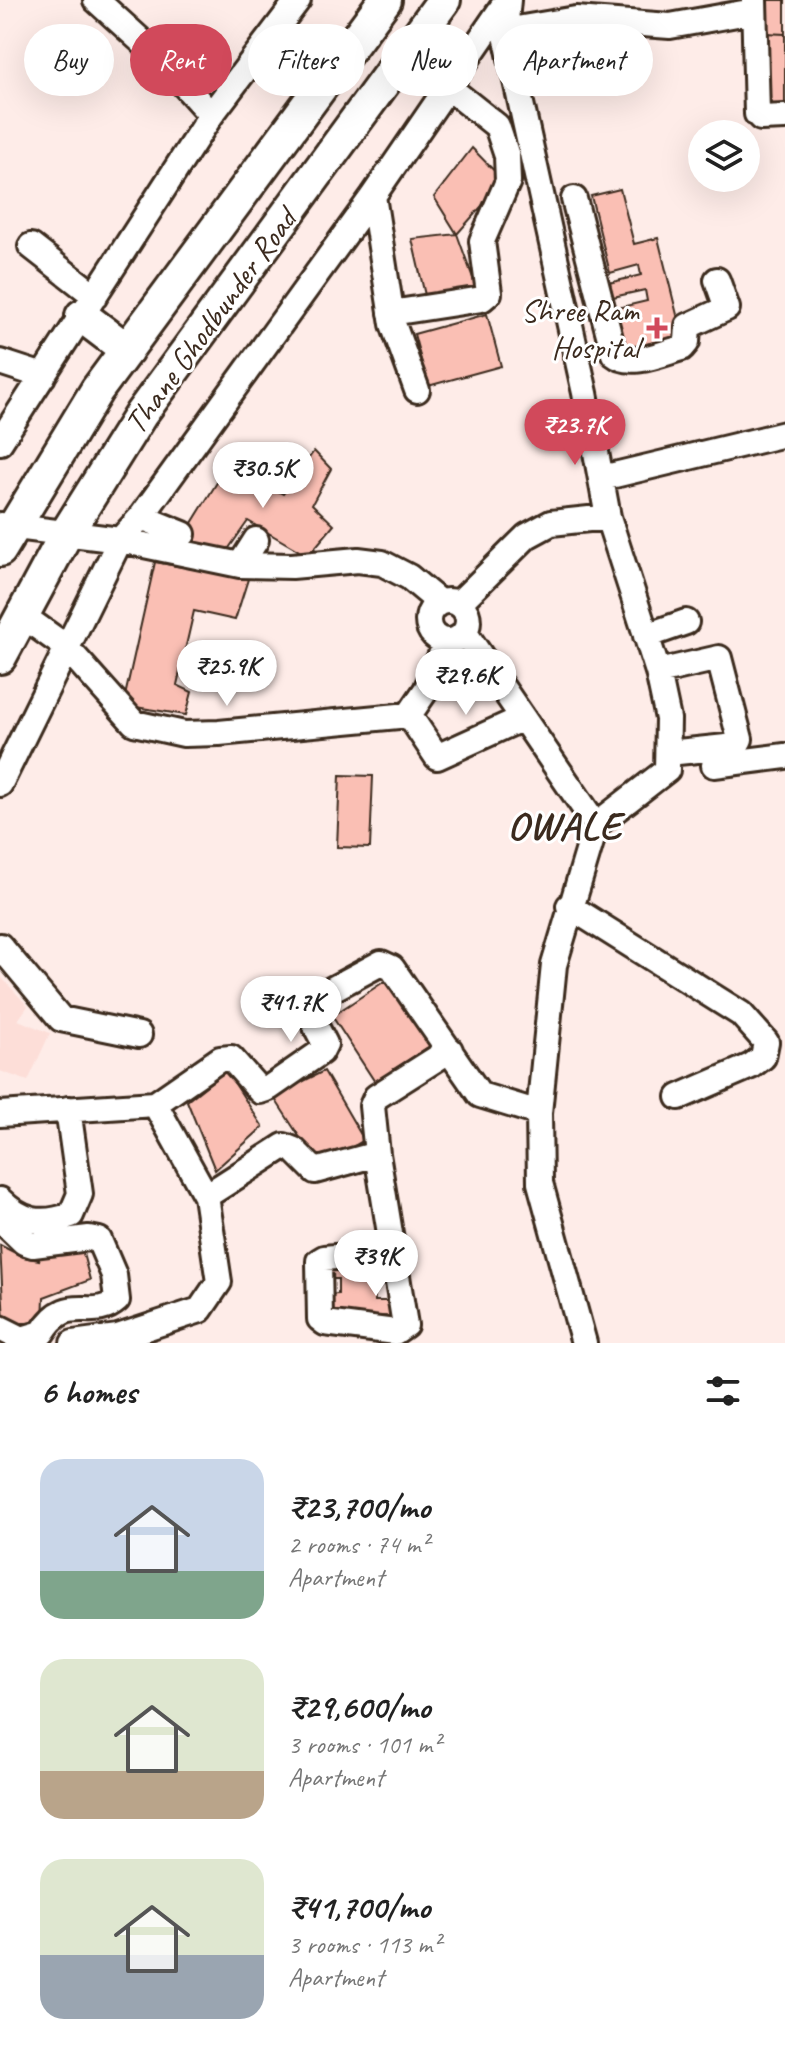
<!DOCTYPE html>
<meta charset="utf-8">
<style>
:root{--surface:#fff;--page:#f2f2f2;--text:#222;--muted:#767676;--accent:#d1495b}
body{margin:0;font-family:Caveat,sans-serif;background:var(--page);color:var(--text);height:100vh;display:flex;flex-direction:column;font-size:30px;white-space:nowrap}
*{box-sizing:border-box;margin:0}
p{font-size:26px;color:var(--muted)}
.icon{flex:none;width:44px;height:44px;fill:none;stroke:currentColor;stroke-width:2;stroke-linecap:round;stroke-linejoin:round}
.map{position:relative;height:1343px;overflow:hidden}
.details{display:flex;flex-direction:column;background:var(--surface);flex:1}
.details>*{flex:none}
.top-card{position:absolute;left:24px;top:24px;width:738px;height:72px;display:flex;gap:16px}
.buttons{position:absolute;left:688px;top:120px;display:grid;gap:16px}
.buttons a{display:grid;place-items:center;width:72px;height:72px;border-radius:50%;background:var(--surface);box-shadow:0 8px 32px #0002;font-size:40px}
.price{position:absolute;translate:-50% -68px;padding:0 18px;border-radius:28px;background:#fff;color:#222;font-size:26px;line-height:52px;filter:drop-shadow(0 2px 4px #0008)}
.price::after{content:'';position:absolute;left:50%;top:48px;width:24px;height:18px;margin-left:-12px;background:inherit;clip-path:polygon(0 0,100% 0,50% 100%)}
.price.current{background:var(--accent);color:#fff}
ul{padding:0;list-style:none}
li{display:flex;align-items:center;gap:24px;height:200px;padding:0 40px}
li span{display:grid;place-items:center;flex:none;width:224px;height:160px;border-radius:24px;color:#555}
li>.icon{margin-inline-start:auto}
span .icon{width:96px;height:96px;fill:#fffc;stroke-width:1}
li b{font-size:34px}
h2{display:flex;justify-content:space-between;align-items:center;height:96px;padding:0 40px;font-size:34px}
.chip{padding:0 28px;border-radius:36px;background:var(--surface);box-shadow:0 8px 32px #0002;font-size:28px;line-height:72px}
.chip.current{background:var(--accent);color:#fff}
.map>svg:first-child{display:block}
</style>
<div class="map">
<svg width="785" height="1343" viewBox="0 0 785 1343">
<rect width="100%" height="100%" fill="#feece8"/>
<filter id="ink" filterUnits="userSpaceOnUse"><feTurbulence type="fractalNoise" baseFrequency=".0125" numOctaves="2"/><feDisplacementMap in="SourceGraphic" scale="16" xChannelSelector="R" yChannelSelector="G"/><feConvolveMatrix kernelMatrix="1 2 1 2 8 2 1 2 1" color-interpolation-filters="sRGB"/></filter>
<g filter="url(#ink)">
<path fill="#fdded8" d="M0 976 28 1006 18 1020 50 1033 28 1081 0 1071Z"/>
<path fill="#fabfb4" stroke="#3b2a1e" stroke-width="2" d="M764 0H785V34L764 33Z
M764 33 785 34V111H763Z
M472 148 504 181 457 234 434 197Z
M620 189 634 244 658 238 682 335 623 350 613 309 647 301 645 290 613 297 609 283 641 275 639 265 610 273 591 196Z
M457 234 478 292 427 304 412 239Z
M487 314 501 366 428 386 414 334Z
M314 451 331 469 312 504 334 525 308 556 248 521 222 558 184 536 229 463 283 494Z
M155 562 248 579 235 620 194 611 177 685 192 692 186 715 123 705Z
M340 775 373 776 370 848 337 847Z
M388 979 434 1043 375 1082 332 1016Z
M226 1070 263 1127 215 1170 187 1101Z
M324 1071 364 1140 319 1167 273 1096Z
M0 1245 23 1257 39 1260V1251L81 1246 90 1280 44 1297 43 1323H4Z
M389 1264 390 1283H374L375 1301H392V1316L323 1318V1295L338 1294V1279H323V1265Z"/>
<g fill="none" stroke-linecap="round" stroke-linejoin="round">
<g stroke="#3b2a1e" stroke-width="30">
<path id="minor" d="M96 0 159 57 211 115
M508 0 505 31 585 393 608 517 658 672 668 719 667 770 596 825 554 965 539 1113 540 1183 584 1343
M754 0 757 114 761 118 785 117
M505 31 576 19 670 26 754 11
M373 196 393 324 417 390
M574 199 614 354C631 368 663 353 682 348L687 342 688 326 727 308 717 280
M31 246 95 296
M391 313 482 299 489 293 482 241 508 181 507 156 497 126 448 87
M0 362 43 376
M0 442 211 115 298 0
M602 478 785 434
M141 517 183 534
M0 525 120 540 240 565 292 566 358 560 382 563 409 577 439 602
M240 565 256 540
M428 621a20 20 0 1 1 40 0a20 20 0 1 1-40 0Z
M459 603 527 536 551 523 608 517
M20 614 66 647 134 723 184 734 219 733 409 715 426 690 447 641
M465 633 596 825
M646 636 686 622
M658 672 719 658 740 739 736 746 668 753
M409 715 437 757 523 718
M714 765 785 756
M0 784 120 540 141 517 373 196 506 2
M569 906 741 1014 766 1042 763 1057 751 1066 679 1097
M0 946 61 1019 139 1035
M0 1114 155 1104
M377 1154 405 1325 395 1332 325 1323 320 1319 319 1261 324 1258 392 1252
M206 1196 284 1146 294 1150 315 1171 377 1154 372 1106 376 1097 450 1050
M0 1200C22 1222 41 1226 71 1215L80 1194 68 1109
M0 1219 24 1242 33 1245 89 1238 99 1240 114 1275 117 1300C91 1323 68 1290 42 1333L22 1339 0 1328
M73 1343 118 1337 200 1310 219 1282 206 1196 155 1104 220 1059 231 1058 260 1091 269 1088 321 1052 325 1044 310 1015 312 1000 381 963 392 968 480 1095 539 1113"/>
</g>
<g stroke="#3b2a1e" stroke-width="38">
<path id="major" d="M82 316 127 350
M0 550 97 390 385 0
M0 657 66 534 141 414 444 0"/>
</g>
<use href="#minor" stroke="#fff" stroke-width="24"/>
<use href="#major" stroke="#fff" stroke-width="32"/>
</g>
</g>
<path fill="#d1495b" stroke="#fff" stroke-width="3" d="M653 316h8v8h8v8h-8v8h-8v-8h-8v-8h8z"/>
<g text-anchor="middle" stroke-width="6" stroke-linejoin="round" paint-order="stroke">
<g font-size="32" fill="#3b2a1e" stroke="#fff" text-anchor="end">
<text x="639" y="321">Shree Ram<tspan x="639" dy="37">Hospital</tspan></text>
</g>
<g font-size="32" fill="#3b2a1e" stroke="#fff">
<text transform="translate(210 321) rotate(-54)" y="11">Thane Ghodbunder Road</text>
</g>
<g font-size="40" font-weight="bold" letter-spacing="2" fill="#3b2a1e" stroke="#fff">
<text x="565" y="839">OWALE</text>
</g>
</g>
</svg>
<div class="buttons">
<a><svg class="icon" aria-label="layers" viewBox="0 0 24 24"><path d="M12 4l9 5-9 5-9-5zM3 14l9 5 9-5"/></svg></a>
</div>
<b class="price current" style="left:575px;top:467px">₹23.7K</b>
<b class="price" style="left:263px;top:510px">₹30.5K</b>
<b class="price" style="left:227px;top:708px">₹25.9K</b>
<b class="price" style="left:466px;top:717px">₹29.6K</b>
<b class="price" style="left:291px;top:1044px">₹41.7K</b>
<b class="price" style="left:376px;top:1298px">₹39K</b>
<div class="top-card">
<a class="chip">Buy</a>
<a class="chip current">Rent</a>
<a class="chip">Filters</a>
<a class="chip">New</a>
<a class="chip">Apartment</a>
</div>
</div>
<section class="details">
<h2>6 homes<svg class="icon" aria-label="filters" viewBox="0 0 24 24"><path d="M4 7h16M4 17h16"/><circle cx="9" cy="7" r="2"/><circle cx="15" cy="17" r="2"/></svg></h2>
<ul>
<li><span style="background:linear-gradient(#c9d6e8 70%,#7fa58c 0)"><svg class="icon" aria-label="home" viewBox="0 0 24 24"><path d="M3 11l9-7 9 7M6 9v11h12V9"/></svg></span><div><b>₹23,700/mo</b><p>2 rooms · 74 m²</p><p>Apartment</p></div></li>
<li><span style="background:linear-gradient(#dfe7d0 70%,#b9a48a 0)"><svg class="icon" aria-label="home" viewBox="0 0 24 24"><path d="M3 11l9-7 9 7M6 9v11h12V9"/></svg></span><div><b>₹29,600/mo</b><p>3 rooms · 101 m²</p><p>Apartment</p></div></li>
<li><span style="background:linear-gradient(#dfe7d0 60%,#9aa5b1 0)"><svg class="icon" aria-label="home" viewBox="0 0 24 24"><path d="M3 11l9-7 9 7M6 9v11h12V9"/></svg></span><div><b>₹41,700/mo</b><p>3 rooms · 113 m²</p><p>Apartment</p></div></li>
</ul>
</section>
